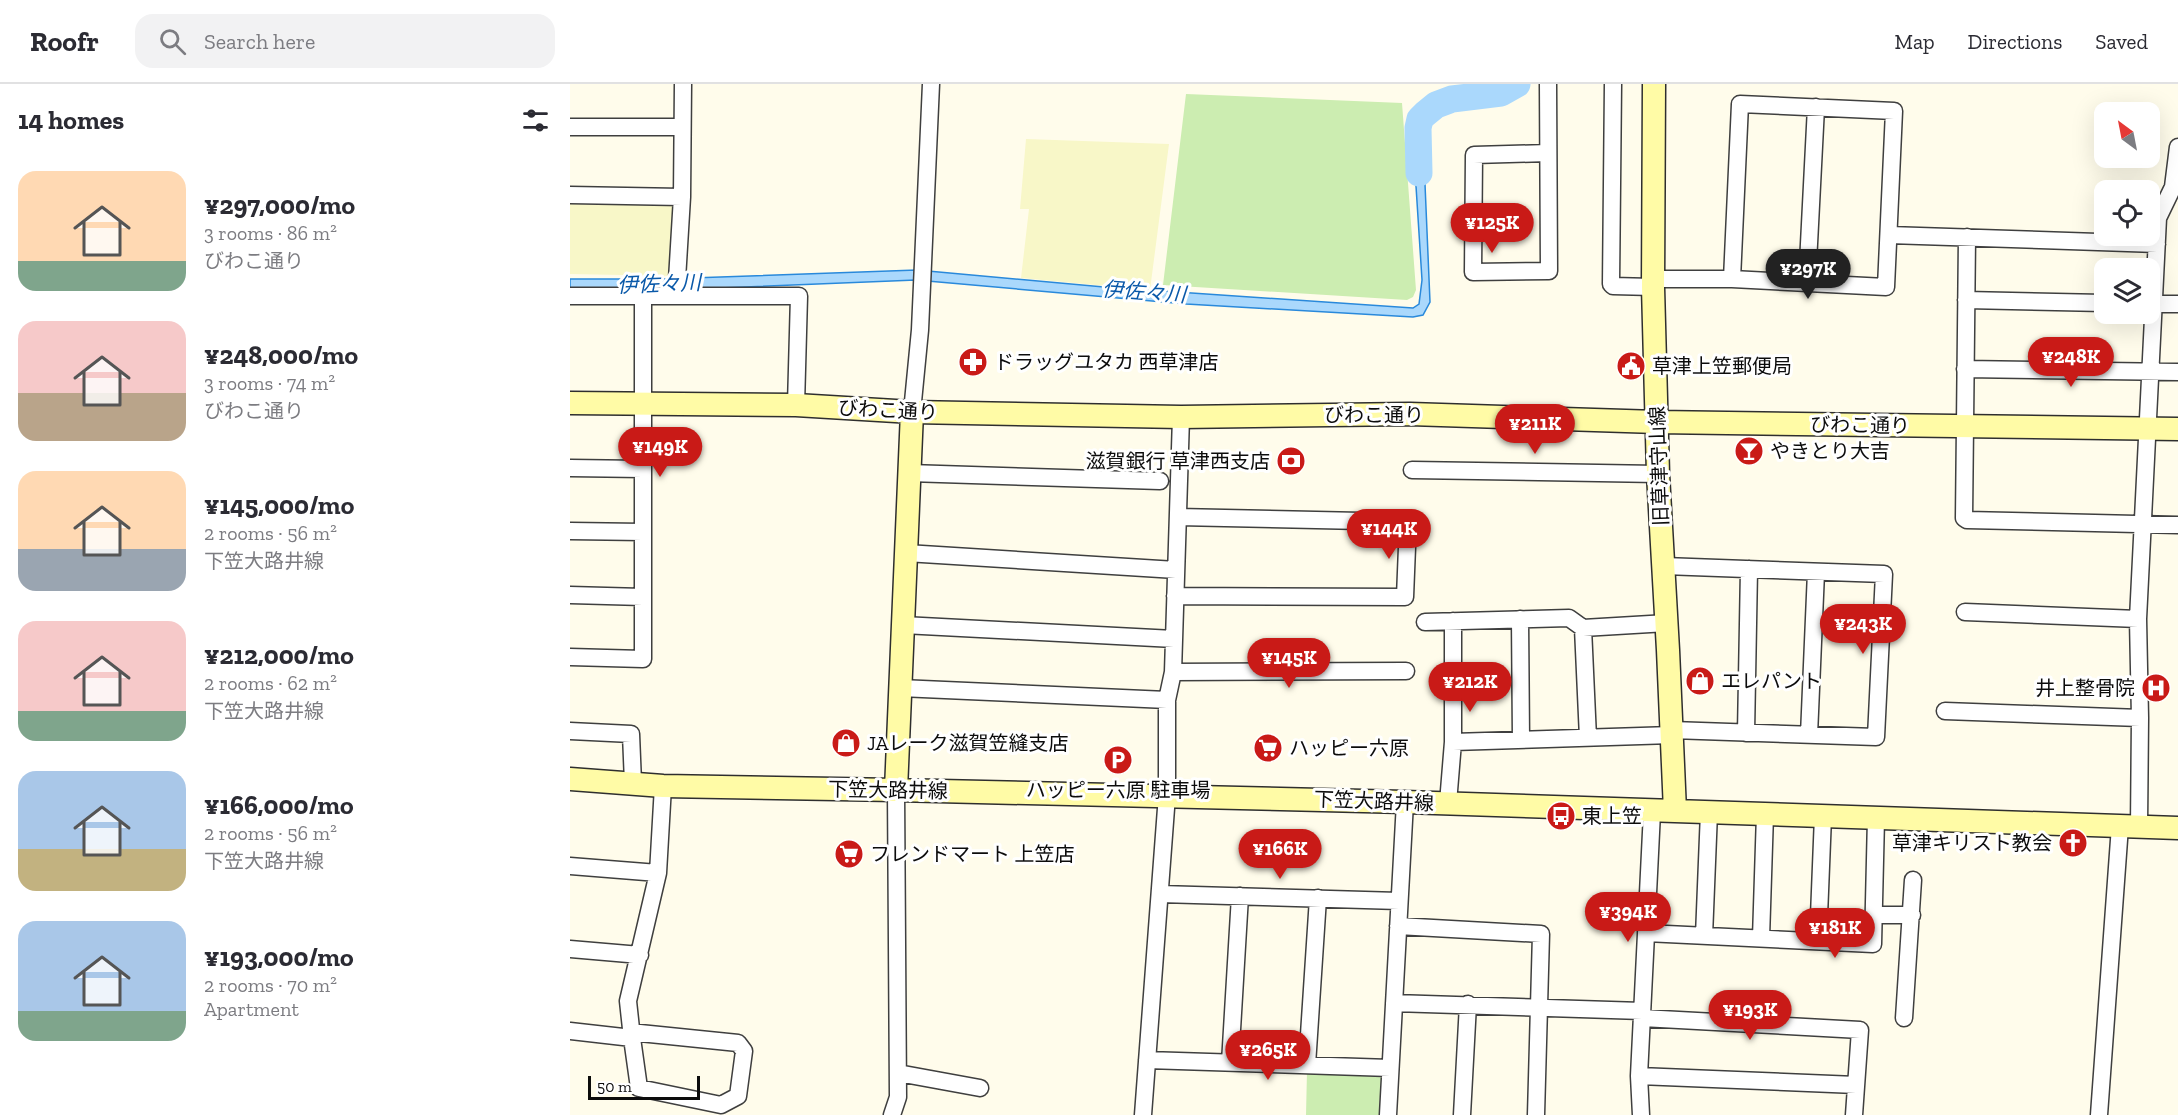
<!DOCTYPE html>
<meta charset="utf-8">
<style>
:root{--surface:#fff;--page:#f2f2f3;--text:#2b2b33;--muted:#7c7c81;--line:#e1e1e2;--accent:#c91a17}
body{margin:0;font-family:"Zilla Slab","Noto Sans JP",serif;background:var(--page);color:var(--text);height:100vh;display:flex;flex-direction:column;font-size:22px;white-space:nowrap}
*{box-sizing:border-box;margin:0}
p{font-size:20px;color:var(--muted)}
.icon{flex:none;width:33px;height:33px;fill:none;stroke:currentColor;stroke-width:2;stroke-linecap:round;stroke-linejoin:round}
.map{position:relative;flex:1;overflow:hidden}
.panel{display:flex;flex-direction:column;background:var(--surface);width:570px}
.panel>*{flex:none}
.needle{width:39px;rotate:328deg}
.buttons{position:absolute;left:1524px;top:18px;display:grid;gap:12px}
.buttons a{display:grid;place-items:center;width:66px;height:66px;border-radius:12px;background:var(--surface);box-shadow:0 6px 24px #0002;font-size:30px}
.scale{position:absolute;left:18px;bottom:15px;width:112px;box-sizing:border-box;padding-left:6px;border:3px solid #0c0c0c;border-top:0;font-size:16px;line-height:21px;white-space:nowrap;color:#0c0c0c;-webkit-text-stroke:4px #fff;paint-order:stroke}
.price{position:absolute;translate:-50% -51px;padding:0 14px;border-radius:21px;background:var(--accent);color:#fff;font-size:20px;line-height:39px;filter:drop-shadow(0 2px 3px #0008)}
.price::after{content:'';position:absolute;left:50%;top:36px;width:18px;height:14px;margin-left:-9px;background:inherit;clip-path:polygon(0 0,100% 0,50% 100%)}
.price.active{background:#222;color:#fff}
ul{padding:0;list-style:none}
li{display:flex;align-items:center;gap:18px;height:150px;padding:0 18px}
li span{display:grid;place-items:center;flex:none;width:168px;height:120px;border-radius:18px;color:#555}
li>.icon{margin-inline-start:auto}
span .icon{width:72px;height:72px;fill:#fffc;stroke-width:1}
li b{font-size:26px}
h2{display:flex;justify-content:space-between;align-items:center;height:72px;padding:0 18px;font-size:26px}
header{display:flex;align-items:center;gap:36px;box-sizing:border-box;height:84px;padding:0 30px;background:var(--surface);border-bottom:2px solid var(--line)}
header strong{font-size:28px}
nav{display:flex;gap:33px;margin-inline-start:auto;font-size:21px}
.search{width:420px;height:54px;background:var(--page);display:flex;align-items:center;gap:15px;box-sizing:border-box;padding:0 21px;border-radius:18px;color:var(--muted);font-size:22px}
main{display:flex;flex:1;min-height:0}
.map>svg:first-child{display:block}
</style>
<header>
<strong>Roofr</strong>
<div class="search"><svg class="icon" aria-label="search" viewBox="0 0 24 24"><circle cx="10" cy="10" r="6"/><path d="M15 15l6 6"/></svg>Search here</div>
<nav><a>Map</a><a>Directions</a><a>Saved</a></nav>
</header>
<main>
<section class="panel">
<h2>14 homes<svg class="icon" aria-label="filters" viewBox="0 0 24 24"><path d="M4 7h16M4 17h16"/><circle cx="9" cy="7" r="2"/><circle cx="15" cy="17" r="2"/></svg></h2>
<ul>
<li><span style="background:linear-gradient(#ffd9b3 75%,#7fa58c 0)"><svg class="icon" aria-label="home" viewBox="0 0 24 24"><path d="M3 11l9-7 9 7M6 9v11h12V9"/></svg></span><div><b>¥297,000/mo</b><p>3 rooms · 86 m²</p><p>びわこ通り</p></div></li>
<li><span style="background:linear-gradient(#f6c9c9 60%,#b9a48a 0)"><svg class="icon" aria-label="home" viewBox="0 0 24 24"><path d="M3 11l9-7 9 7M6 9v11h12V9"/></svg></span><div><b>¥248,000/mo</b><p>3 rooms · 74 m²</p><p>びわこ通り</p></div></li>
<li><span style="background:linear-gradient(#ffd9b3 65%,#9aa5b1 0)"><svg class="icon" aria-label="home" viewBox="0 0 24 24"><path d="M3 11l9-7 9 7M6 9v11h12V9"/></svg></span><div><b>¥145,000/mo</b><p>2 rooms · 56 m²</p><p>下笠大路井線</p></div></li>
<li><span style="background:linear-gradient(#f6c9c9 75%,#7fa58c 0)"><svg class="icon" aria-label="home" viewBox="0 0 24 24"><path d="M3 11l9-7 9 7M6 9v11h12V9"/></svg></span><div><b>¥212,000/mo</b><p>2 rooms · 62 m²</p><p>下笠大路井線</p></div></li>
<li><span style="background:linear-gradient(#a9c7e8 65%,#c2b280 0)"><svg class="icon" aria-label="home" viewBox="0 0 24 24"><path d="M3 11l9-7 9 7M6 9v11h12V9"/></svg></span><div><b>¥166,000/mo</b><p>2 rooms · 56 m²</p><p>下笠大路井線</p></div></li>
<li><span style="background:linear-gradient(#a9c7e8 75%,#7fa58c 0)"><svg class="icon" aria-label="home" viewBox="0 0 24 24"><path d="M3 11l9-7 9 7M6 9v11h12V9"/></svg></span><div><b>¥193,000/mo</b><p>2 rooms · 70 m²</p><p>Apartment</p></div></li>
</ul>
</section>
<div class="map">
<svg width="1608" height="1031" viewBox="0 0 1608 1031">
<rect width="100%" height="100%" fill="#fffceb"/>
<path fill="#f8f7c8" d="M456 55 599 60 580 206 451 194 459 125H450Z
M0 120 105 121 103 192 0 190Z"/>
<path fill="#ccedb1" d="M616 10 832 19 846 206 843 213 837 216 593 201Z
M737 987 806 989 811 993 809 1031H736Z"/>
<path fill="#aad8fc" stroke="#2989db" stroke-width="1.5" d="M853 53 860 218 853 231 843 233 616 220 346 196 149 204 0 205V195H92L347 186 534 203 843 224 849 220 852 196 843 55Z"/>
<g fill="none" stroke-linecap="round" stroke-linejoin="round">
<path stroke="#aad8fc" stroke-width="27" d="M849 89 848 44 850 35 855 30 866 21 882 15 931 9 947 0"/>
<g stroke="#3f3f3f" stroke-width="19">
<path id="street" d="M1043 0 1041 200 1043 202 1083 203
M0 43H112
M978 69 904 71 903 188 979 187 978 0
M0 111 112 113 113 0
M1319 151 1587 160
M1397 153 1394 434 1397 436 1608 441
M1083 195H1162L1316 203 1324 27 1170 20 1162 195
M1237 199 1246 23
M0 212H229L226 321
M106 212 112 113
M1396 216 1534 219
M1580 220H1608
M1395 285 1608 288
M342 328 350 246 361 0
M0 384 73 385
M842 386 1088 390
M339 389 590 397
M0 447 73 448
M336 469 606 486
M1094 482 1314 490 1306 653 1102 646
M0 511 73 513
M605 512 835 513 838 438 608 433
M1395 528 1568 535
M950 535 951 656
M855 538 999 534 1013 544 1097 539
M333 541 604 555
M1013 544 1018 654
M0 573 73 575V212
M603 588 836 587
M330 604 597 616
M1375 627 1570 634
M0 647 61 650 63 699
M1176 649 1179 485
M1239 651 1246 488
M883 658 1102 651
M878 719 883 658V537
M1569 743 1570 634 1568 535 1588 134 1603 103 1608 63
M0 782 88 789
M590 810 829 817
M1304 831H1342
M828 842 971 850 966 1031
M1076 849 1303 860 1306 734
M1134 852 1139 728
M1191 854 1195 730
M1248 857 1253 732
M0 865 70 871
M824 919 1072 927
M1072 934 1290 946 1284 1031
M1334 934 1343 796
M0 947 62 954 58 917 88 789 93 702
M60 948 168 959 174 967 168 1012 151 1021 69 1004 62 954
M577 976 820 984
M660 979 670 812
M737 981 748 814
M328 989 410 1004
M1069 992 1286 1001
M322 1031 328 1013 326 706
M573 1031 597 711V616L603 588 611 333
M818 1031 835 718
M892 1031 898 920
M1071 1031 1069 992 1082 728
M1529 1031 1550 742"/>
</g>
<g stroke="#2e2e2e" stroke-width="25">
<path id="secondary" d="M1084 0 1083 203 1088 390 1098 566 1105 727
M0 319 226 321 342 328 611 333 840 330 1087 338 1608 345
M0 695 93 702 326 706 835 718 1608 744
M326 706 342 328"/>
</g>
<use href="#street" stroke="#fff" stroke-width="16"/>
<use href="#secondary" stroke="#fffba6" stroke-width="22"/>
</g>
<defs>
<g id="pharmacy-disc" transform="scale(1.5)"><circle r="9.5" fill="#c91a17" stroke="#fff"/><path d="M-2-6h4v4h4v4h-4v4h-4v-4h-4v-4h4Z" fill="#fff"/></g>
<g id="civic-disc" transform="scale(1.5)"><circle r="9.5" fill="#c91a17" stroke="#fff"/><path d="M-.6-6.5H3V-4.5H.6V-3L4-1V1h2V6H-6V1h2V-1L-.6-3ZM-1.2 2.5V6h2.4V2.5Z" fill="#fff"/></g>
<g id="bar-disc" transform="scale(1.5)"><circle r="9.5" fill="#c91a17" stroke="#fff"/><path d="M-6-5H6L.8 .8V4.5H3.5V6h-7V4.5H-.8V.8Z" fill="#fff"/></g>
<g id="bank-disc" transform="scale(1.5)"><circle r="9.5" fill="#c91a17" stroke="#fff"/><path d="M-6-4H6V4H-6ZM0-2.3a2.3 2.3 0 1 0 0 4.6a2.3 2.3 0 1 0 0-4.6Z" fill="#fff"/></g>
<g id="shop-disc" transform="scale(1.5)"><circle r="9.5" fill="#c91a17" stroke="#fff"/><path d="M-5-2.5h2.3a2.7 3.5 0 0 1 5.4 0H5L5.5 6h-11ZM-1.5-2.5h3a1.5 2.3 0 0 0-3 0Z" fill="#fff"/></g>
<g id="hospital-disc" transform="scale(1.5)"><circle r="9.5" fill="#c91a17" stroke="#fff"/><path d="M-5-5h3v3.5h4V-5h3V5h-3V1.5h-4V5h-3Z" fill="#fff"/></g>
<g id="supermarket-disc" transform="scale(1.5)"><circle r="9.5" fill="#c91a17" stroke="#fff"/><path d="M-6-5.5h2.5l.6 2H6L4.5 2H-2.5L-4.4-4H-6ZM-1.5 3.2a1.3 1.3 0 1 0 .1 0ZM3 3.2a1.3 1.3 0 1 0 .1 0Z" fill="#fff"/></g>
<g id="parking-disc" transform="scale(1.5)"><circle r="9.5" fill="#c91a17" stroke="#fff"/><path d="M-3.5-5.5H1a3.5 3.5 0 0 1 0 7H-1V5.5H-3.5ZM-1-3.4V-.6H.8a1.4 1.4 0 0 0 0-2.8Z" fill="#fff"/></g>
<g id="bus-disc" transform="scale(1.5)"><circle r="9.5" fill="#c91a17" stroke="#fff"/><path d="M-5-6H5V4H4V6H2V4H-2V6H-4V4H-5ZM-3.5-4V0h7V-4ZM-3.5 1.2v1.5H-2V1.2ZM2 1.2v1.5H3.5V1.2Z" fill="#fff"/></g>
<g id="church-disc" transform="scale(1.5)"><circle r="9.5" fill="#c91a17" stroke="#fff"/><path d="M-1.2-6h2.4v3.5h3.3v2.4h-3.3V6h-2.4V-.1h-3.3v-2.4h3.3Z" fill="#fff"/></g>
</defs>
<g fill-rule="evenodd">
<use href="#pharmacy-disc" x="403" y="278"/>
<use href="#civic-disc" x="1061" y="282"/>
<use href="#bar-disc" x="1179" y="367"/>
<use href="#bank-disc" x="721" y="377"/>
<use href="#shop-disc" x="1130" y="597"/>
<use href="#hospital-disc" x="1586" y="604"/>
<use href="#shop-disc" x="276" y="659"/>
<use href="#supermarket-disc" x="698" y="664"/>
<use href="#parking-disc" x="548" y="676"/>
<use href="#bus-disc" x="991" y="732"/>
<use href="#church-disc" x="1503" y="759"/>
<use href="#supermarket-disc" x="279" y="770"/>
</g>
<g text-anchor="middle" stroke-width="6" stroke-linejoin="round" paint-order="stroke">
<g font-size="20" fill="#0c0c0c" stroke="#fff" text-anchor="start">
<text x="424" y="285">ドラッグユタカ 西草津店</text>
<text x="1082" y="289">草津上笠郵便局</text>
<text x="1200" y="374">やきとり大吉</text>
<text x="700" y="384" text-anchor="end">滋賀銀行 草津西支店</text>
<text x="1151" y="604">エレパント</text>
<text x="1565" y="611" text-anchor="end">井上整骨院</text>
<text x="297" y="666">JAレーク滋賀笠縫支店</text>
<text x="719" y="671">ハッピー六原</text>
<text x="548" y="713" text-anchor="middle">ハッピー六原 駐車場</text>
<text x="1012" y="739">東上笠</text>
<text x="1482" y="766" text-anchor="end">草津キリスト教会</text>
<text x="300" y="777">フレンドマート 上笠店</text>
</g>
<g font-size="20" fill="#0c0c0c" stroke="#fff">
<text transform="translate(318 326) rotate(3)" y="7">びわこ通り</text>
<text x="804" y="338">びわこ通り</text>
<text transform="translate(1290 341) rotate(1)" y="7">びわこ通り</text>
<text transform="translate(1089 382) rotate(-92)" y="7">旧草津守山線</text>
<text transform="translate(318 706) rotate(1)" y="7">下笠大路井線</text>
<text transform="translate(804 717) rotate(2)" y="7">下笠大路井線</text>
</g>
<g font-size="21" font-style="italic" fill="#0a59a9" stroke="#fff">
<text transform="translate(89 200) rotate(-2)" y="7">伊佐々川</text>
<text transform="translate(574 208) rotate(4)" y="7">伊佐々川</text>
</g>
</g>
</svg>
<div class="buttons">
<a><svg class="needle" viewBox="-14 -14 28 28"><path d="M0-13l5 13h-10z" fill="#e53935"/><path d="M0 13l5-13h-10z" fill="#7c7c81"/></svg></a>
<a><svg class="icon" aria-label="locate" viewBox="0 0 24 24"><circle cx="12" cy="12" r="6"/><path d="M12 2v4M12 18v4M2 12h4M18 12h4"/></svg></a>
<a><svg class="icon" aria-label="layers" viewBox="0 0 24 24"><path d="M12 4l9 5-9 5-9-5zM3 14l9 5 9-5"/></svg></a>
</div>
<div class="scale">50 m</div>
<b class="price" style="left:922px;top:170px">¥125K</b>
<b class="price active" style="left:1238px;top:216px">¥297K</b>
<b class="price" style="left:1501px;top:304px">¥248K</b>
<b class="price" style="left:965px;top:371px">¥211K</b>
<b class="price" style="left:90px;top:394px">¥149K</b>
<b class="price" style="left:819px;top:476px">¥144K</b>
<b class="price" style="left:1293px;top:571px">¥243K</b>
<b class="price" style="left:719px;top:605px">¥145K</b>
<b class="price" style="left:900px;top:629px">¥212K</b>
<b class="price" style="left:710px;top:796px">¥166K</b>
<b class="price" style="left:1058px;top:859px">¥394K</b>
<b class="price" style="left:1265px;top:875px">¥181K</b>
<b class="price" style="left:1180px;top:957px">¥193K</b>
<b class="price" style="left:698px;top:997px">¥265K</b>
</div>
</main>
